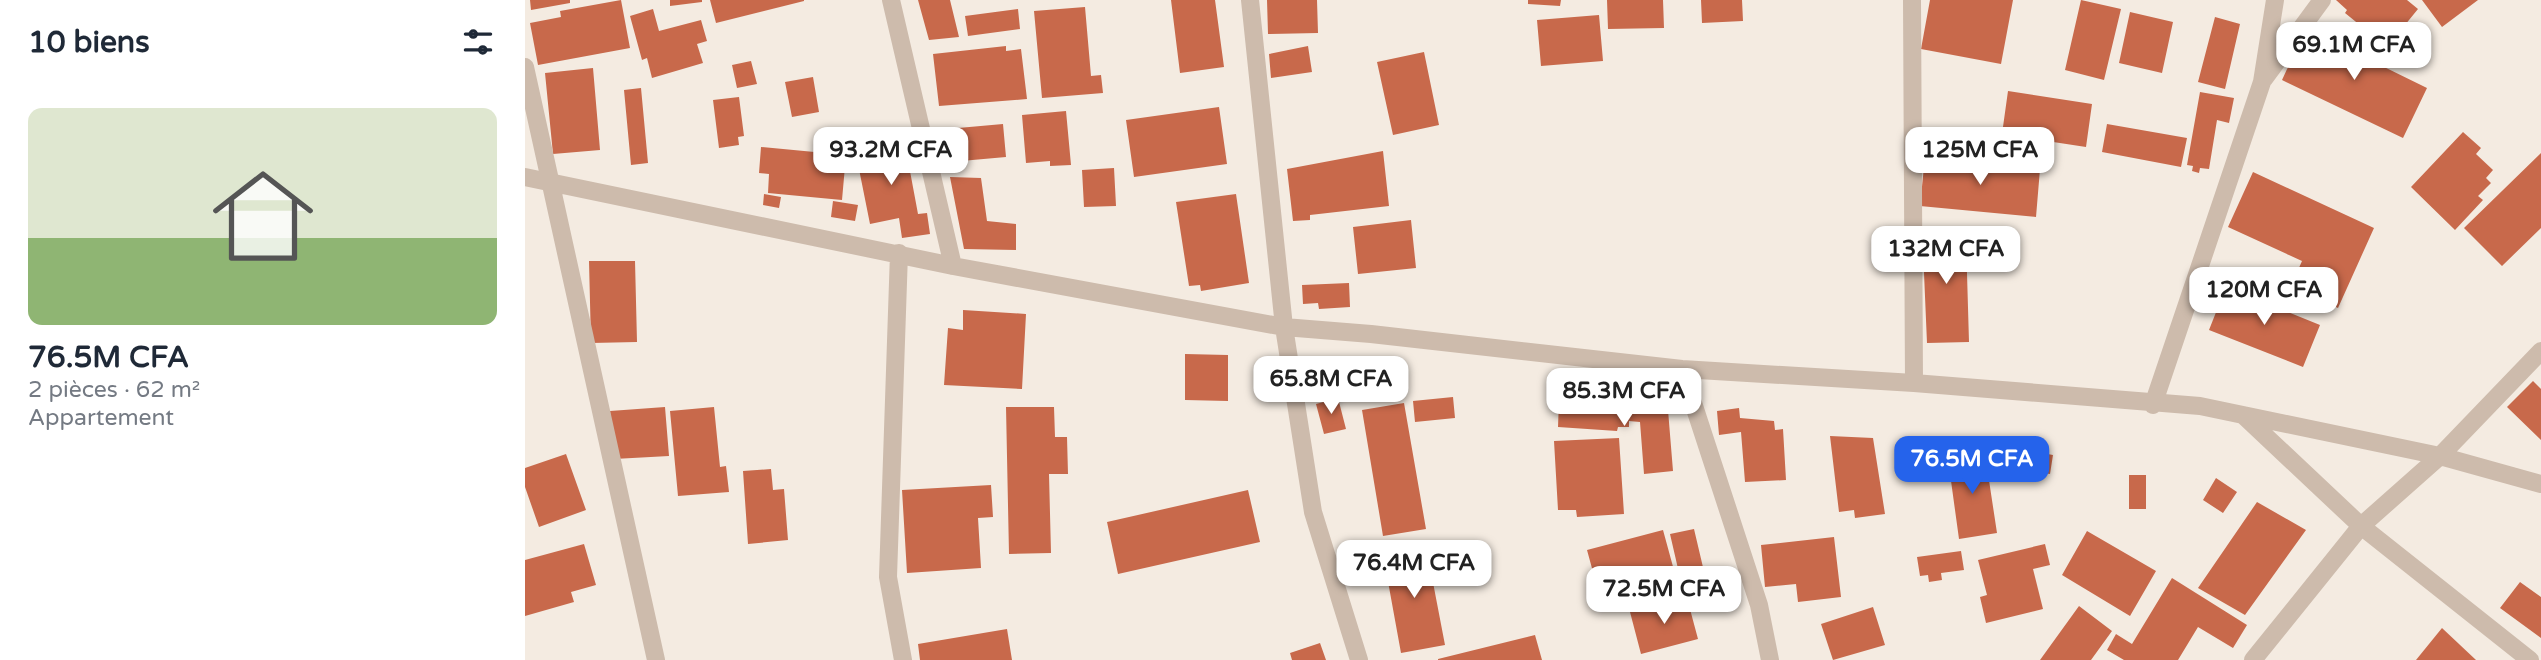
<!DOCTYPE html>
<html lang="fr">
<meta charset="utf-8">
<style>
:root{--surface:#fff;--page:#f2f2f3;--text:#1f2937;--muted:#747a83;--accent:#2563eb}
body{margin:0;font-family:"Varela Round",sans-serif;background:var(--page);color:var(--text);height:100vh;display:flex;flex-direction:column;font-size:26px;white-space:nowrap}
*{box-sizing:border-box;margin:0}
p{font-size:23px;color:var(--muted)}
.icon{flex:none;width:38px;height:38px;fill:none;stroke:currentColor;stroke-width:2;stroke-linecap:round;stroke-linejoin:round}
.map{position:relative;flex:1;overflow:hidden}
.drawer{display:flex;flex-direction:column;background:var(--surface);width:525px}
.drawer>*{flex:none}
.price{position:absolute;translate:-50% -60px;padding:0 16px;border-radius:14px;background:#fff;color:#222;font-size:23px;line-height:46px;filter:drop-shadow(0 2px 4px #0008)}
.price::after{content:'';position:absolute;left:50%;top:42px;width:21px;height:16px;margin-left:-10px;background:inherit;clip-path:polygon(0 0,100% 0,50% 100%)}
.price.on{background:var(--accent);color:#fff}
ul{padding:0;list-style:none}
li{display:grid;align-content:center;gap:14px;height:371px;padding:0 28px}
li span{display:grid;place-items:center;height:217px;border-radius:14px;color:#555}
li>.icon{margin-inline-start:auto}
span .icon{width:126px;height:126px;fill:#fffc;stroke-width:1}
li b{font-size:30px}
h2{display:flex;justify-content:space-between;align-items:center;height:84px;padding:0 28px;font-size:30px}
main{display:flex;flex:1;min-height:0}
.map>svg:first-child{display:block}
</style>
<main>
<section class="drawer">
<h2>10 biens<svg class="icon" aria-label="filters" viewBox="0 0 24 24"><path d="M4 7h16M4 17h16"/><circle cx="9" cy="7" r="2"/><circle cx="15" cy="17" r="2"/></svg></h2>
<ul>
<li><span style="background:linear-gradient(#dfe7d0 60%,#8fb573 0)"><svg class="icon" aria-label="home" viewBox="0 0 24 24"><path d="M3 11l9-7 9 7M6 9v11h12V9"/></svg></span><div><b>76.5M CFA</b><p>2 pièces · 62 m²</p><p>Appartement</p></div></li>
</ul>
</section>
<div class="map">
<svg width="2016" height="660" viewBox="0 0 2016 660">
<rect width="100%" height="100%" fill="#f4ebe1"/>
<path fill="#c8694b" d="M5 0H45V3L6 10Z
M96 0 105 48 13 65 5 23 36 17 35 11Z
M145 0H177V2L145 6Z
M185 0H279V1L191 23Z
M393 0H425L434 37 404 40Z
M646 0H690L699 67 655 73Z
M742 0H792L793 33 743 34Z
M1003 0H1036L1035 6 1003 4Z
M1082 0H1138L1139 28 1083 29Z
M1176 0H1217L1218 21 1177 23Z
M1405 0H1488L1476 64 1396 49Z
M1556 0 1596 9 1579 80 1540 70Z
M1811 0H1882L1893 9 1862 47 1820 13 1822 10Z
M1897 0H1953L1917 27Z
M560 7 566 76 576 75 578 93 517 98 509 11Z
M128 9 134 31 176 20 182 41 172 44 178 63 127 78 122 58 117 60 105 16Z
M493 9 495 29 443 36 440 16Z
M1605 12 1648 22 1637 73 1594 63Z
M1074 15 1078 61 1016 66 1012 20Z
M1690 17 1715 24 1700 89 1673 82Z
M1784 22 1803 31 1800 38 1902 88 1878 138 1757 80Z
M481 46V51L496 49 502 99 414 106 408 54Z
M783 46 787 72 746 78 744 54Z
M899 52 914 125 868 135 852 62Z
M226 61 232 84 212 88 207 65Z
M68 68 75 150 28 154 20 73Z
M288 77 294 112 267 117 260 82Z
M116 88 123 163 106 165 99 90Z
M1483 91 1567 104 1561 147 1477 134Z
M1675 92 1709 98 1704 123 1692 120 1684 169 1675 168 1674 173 1667 171 1668 166 1662 165Z
M214 97 219 136 213 137 214 145 194 148 188 100Z
M694 107 702 164 609 177 601 120Z
M541 111 546 165 525 166V161L501 163 497 115Z
M478 124 481 157 425 162 422 129Z
M1582 124 1662 138 1656 167 1577 152Z
M1938 132 1956 148 1951 154 1968 170 1961 178 1966 183 1953 196 1958 200 1930 230 1886 187Z
M379 139 393 214 402 213 405 234 377 238 374 218 345 224 330 149Z
M236 147 321 155 317 200 243 193 244 174 234 173Z
M858 151 864 206 785 215V220L768 221 762 169Z
M2016 153V228L1977 266 1939 228Z
M1400 157 1515 169 1511 217 1395 206Z
M589 168 591 206 559 207 557 170Z
M1728 172 1849 228 1813 308 1766 286 1777 261 1703 227Z
M425 177 456 178 462 221 491 224V250L439 249Z
M239 194 256 197 254 208 238 205Z
M711 194 724 283 676 291 675 285 664 286 651 202Z
M308 201 333 205 330 221 306 217Z
M886 220 891 268 833 274 828 227Z
M1397 226 1433 233 1434 239H1441L1444 342 1402 343Z
M64 261H110L112 342 66 343Z
M824 283 825 307 794 309 793 303 778 304 777 285Z
M1701 287 1795 325 1778 367 1684 330Z
M438 310 501 314 497 389 419 385 423 328 438 330Z
M660 354 703 355V401L660 400Z
M2008 381 2016 389V440L1982 407Z
M928 397 930 418 890 422 888 401Z
M813 398 821 429 799 434 791 404Z
M1034 400 1114 406V412L1143 410 1148 471 1119 474 1115 422 1104 421V427H1093L1092 431 1033 427Z
M879 403 901 529 858 536 837 410Z
M140 407 144 456 89 459 85 411Z
M189 407 195 467 201 466 204 492 153 496 145 411Z
M481 407H529L530 437H542L543 474H524L526 553 484 554Z
M1214 408 1215 418 1249 421 1250 430 1258 429 1261 480 1220 482 1216 432 1194 435 1192 411Z
M1305 436 1348 438 1360 514 1330 518 1329 510 1314 512Z
M1094 438 1099 514 1052 517 1051 510H1033L1029 441Z
M1494 449 1528 455 1525 474 1491 468Z
M41 454 61 510 14 527 0 487V468Z
M1460 454 1472 533 1434 539 1423 459Z
M246 469 248 490 259 489 263 540 223 544 218 471Z
M1604 475H1621V509H1604Z
M1691 478 1712 492 1698 513 1678 500Z
M466 485 468 517 453 518 456 568 382 573 377 490Z
M723 490 735 542 593 574 582 522Z
M1732 502 1781 530 1720 615 1673 588Z
M1169 529 1181 580 1157 586 1145 534Z
M1138 530 1153 585 1077 605 1062 550Z
M1562 531 1631 571 1605 616 1537 575Z
M1309 537 1316 597 1273 602 1271 584 1240 587 1236 545Z
M59 544 71 585 46 592 49 602 0 616V560Z
M1520 544 1525 565 1508 569 1518 609 1461 623 1455 597 1462 595 1453 560Z
M901 546 920 645 876 653 858 554Z
M1436 551 1439 570 1416 573 1417 580 1404 582 1403 575 1395 576 1392 557Z
M1647 578 1722 625 1708 648 1673 627 1653 660H1599L1582 650 1591 634 1607 644Z
M1995 582 2016 597V638L1975 608Z
M1162 598 1173 639 1116 654 1105 612Z
M1554 606 1587 631 1566 660H1515Z
M1348 607 1360 645 1308 660 1296 624Z
M1917 628 1951 660H1891Z
M482 629 487 660H395L393 644Z
M1010 635 1017 660H913V659Z
M795 643 801 660H767L765 653Z"/>
<g fill="none" stroke-linecap="round" stroke-linejoin="round">
<path stroke="#cdbbac" stroke-width="18" d="M366 0 428 266
M725 0 759 327 788 512 834 660
M1387 0 1389 383
M0 67 131 660
M1739 79 1797 0
M0 177 428 266 759 327 846 334 1157 369 1389 383 1675 406 1915 456 2016 484
M374 253 363 577 378 660
M1157 369 1234 605 1245 660
M1628 405 1737 82 1750 0
M1718 415 1836 526 2005 660
M1728 660 1836 526 1915 456 2016 351"/>
</g>
</svg>
<b class="price" style="left:1829px;top:82px">69.1M CFA</b>
<b class="price" style="left:366px;top:187px">93.2M CFA</b>
<b class="price" style="left:1455px;top:187px">125M CFA</b>
<b class="price" style="left:1421px;top:286px">132M CFA</b>
<b class="price" style="left:1739px;top:327px">120M CFA</b>
<b class="price" style="left:806px;top:416px">65.8M CFA</b>
<b class="price" style="left:1099px;top:428px">85.3M CFA</b>
<b class="price on" style="left:1447px;top:496px">76.5M CFA</b>
<b class="price" style="left:889px;top:600px">76.4M CFA</b>
<b class="price" style="left:1139px;top:626px">72.5M CFA</b>
</div>
</main>
